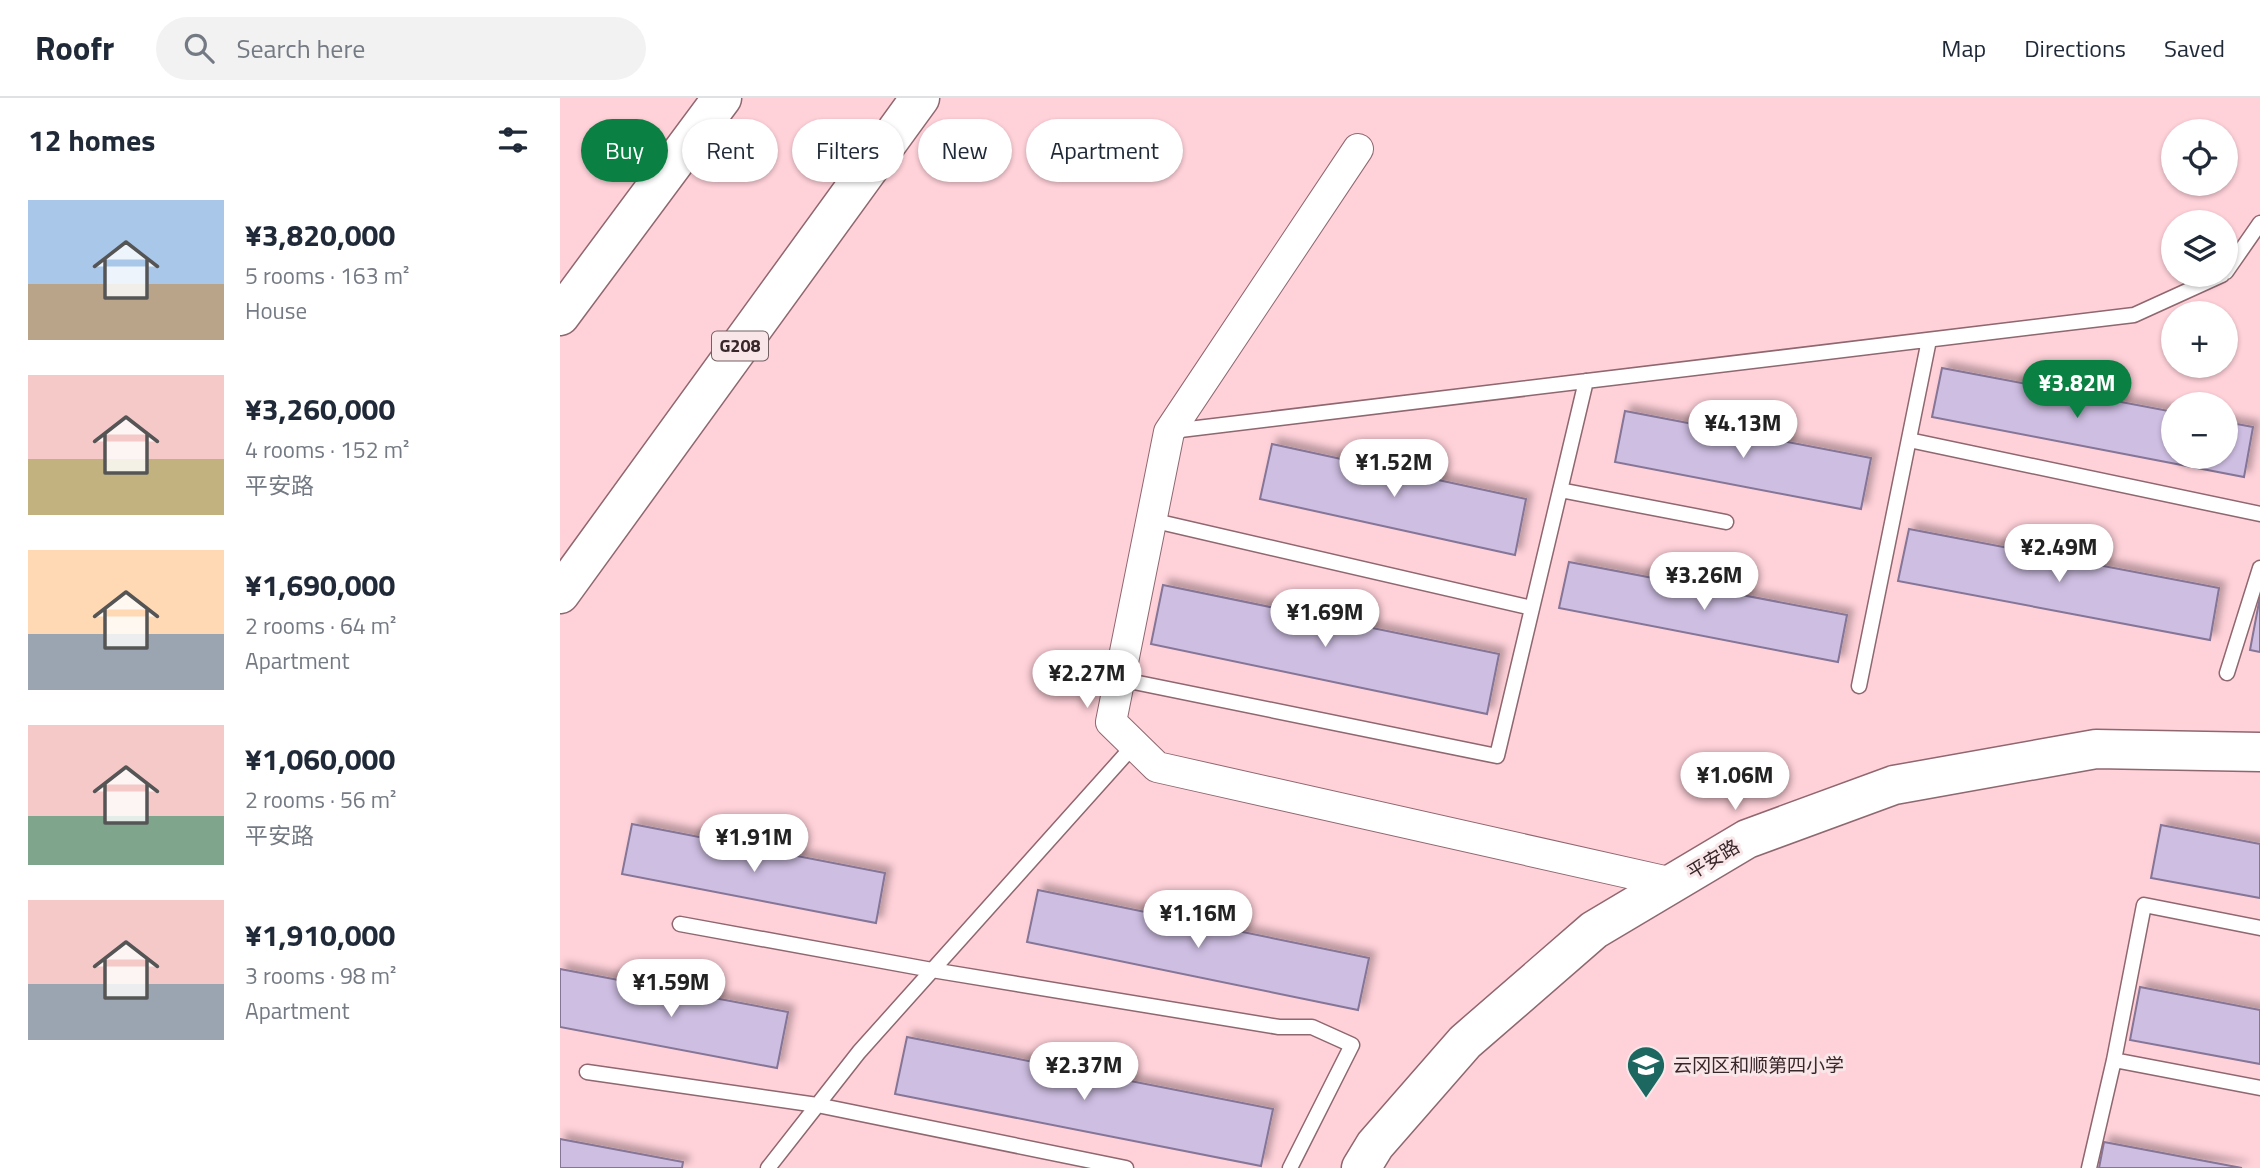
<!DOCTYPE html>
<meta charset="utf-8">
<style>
:root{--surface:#fff;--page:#f2f2f3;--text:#1f2937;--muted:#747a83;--line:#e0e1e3;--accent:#0b8043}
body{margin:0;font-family:"Titillium Web","Noto Sans SC",sans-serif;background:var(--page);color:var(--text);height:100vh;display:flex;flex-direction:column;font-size:26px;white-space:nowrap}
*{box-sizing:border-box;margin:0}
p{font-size:23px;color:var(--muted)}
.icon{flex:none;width:38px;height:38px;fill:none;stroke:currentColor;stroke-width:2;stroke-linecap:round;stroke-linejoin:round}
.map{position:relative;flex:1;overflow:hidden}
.drawer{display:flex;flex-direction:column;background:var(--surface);width:560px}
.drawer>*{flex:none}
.guide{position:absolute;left:21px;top:21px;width:665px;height:63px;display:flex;gap:14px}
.controls{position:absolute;left:1601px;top:21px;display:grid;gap:14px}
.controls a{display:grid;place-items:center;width:77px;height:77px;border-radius:50%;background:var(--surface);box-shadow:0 2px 5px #0004;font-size:35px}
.price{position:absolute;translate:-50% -60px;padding:0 16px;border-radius:24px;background:#fff;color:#222;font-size:23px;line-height:46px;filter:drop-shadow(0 2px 4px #0008)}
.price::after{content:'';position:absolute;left:50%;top:42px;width:21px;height:16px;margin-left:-10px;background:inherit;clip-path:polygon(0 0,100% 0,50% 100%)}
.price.current{background:var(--accent);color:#fff}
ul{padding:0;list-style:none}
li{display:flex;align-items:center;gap:21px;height:175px;padding:0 28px}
li span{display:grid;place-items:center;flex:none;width:196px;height:140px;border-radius:0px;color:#555}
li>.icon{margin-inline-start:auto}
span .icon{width:84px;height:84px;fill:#fffc;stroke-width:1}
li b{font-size:30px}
h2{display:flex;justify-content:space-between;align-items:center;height:84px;padding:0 28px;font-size:30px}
.pill{padding:0 24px;border-radius:32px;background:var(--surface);box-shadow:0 2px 5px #0004;font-size:24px;line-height:63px}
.pill.current{background:var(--accent);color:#fff}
header{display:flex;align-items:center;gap:42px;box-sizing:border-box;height:98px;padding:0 35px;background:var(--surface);border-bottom:2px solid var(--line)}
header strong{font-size:33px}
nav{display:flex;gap:38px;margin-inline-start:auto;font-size:24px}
.search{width:490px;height:63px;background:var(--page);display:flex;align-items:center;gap:18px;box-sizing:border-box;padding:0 24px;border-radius:38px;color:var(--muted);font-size:26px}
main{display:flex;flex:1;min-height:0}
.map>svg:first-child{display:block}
</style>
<header>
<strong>Roofr</strong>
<div class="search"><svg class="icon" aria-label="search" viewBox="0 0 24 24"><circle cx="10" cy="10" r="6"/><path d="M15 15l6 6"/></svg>Search here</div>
<nav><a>Map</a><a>Directions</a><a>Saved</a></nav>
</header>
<main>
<section class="drawer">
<h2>12 homes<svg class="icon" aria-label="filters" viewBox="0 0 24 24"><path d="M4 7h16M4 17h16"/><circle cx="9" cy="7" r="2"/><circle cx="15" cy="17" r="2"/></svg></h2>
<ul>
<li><span style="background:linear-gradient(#a9c7e8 60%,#b9a48a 0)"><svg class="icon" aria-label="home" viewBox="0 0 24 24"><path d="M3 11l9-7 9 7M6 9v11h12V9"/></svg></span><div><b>¥3,820,000</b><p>5 rooms · 163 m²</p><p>House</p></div></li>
<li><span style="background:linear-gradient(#f6c9c9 60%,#c2b280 0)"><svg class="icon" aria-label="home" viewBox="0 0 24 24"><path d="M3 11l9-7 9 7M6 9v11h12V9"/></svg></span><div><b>¥3,260,000</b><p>4 rooms · 152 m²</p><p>平安路</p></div></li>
<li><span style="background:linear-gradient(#ffd9b3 60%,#9aa5b1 0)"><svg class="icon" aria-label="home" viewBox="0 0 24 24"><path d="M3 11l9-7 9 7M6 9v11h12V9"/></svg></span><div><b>¥1,690,000</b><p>2 rooms · 64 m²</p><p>Apartment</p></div></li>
<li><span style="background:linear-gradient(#f6c9c9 65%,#7fa58c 0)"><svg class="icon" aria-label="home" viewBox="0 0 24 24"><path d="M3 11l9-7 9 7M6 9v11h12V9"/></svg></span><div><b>¥1,060,000</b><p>2 rooms · 56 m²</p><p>平安路</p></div></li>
<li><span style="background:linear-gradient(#f6c9c9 60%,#9aa5b1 0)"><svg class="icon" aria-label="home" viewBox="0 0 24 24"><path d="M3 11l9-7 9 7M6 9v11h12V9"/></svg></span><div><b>¥1,910,000</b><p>3 rooms · 98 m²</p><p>Apartment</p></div></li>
</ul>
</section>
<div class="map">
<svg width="1700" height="1070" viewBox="0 0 1700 1070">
<defs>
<filter id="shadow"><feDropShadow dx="6" dy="-6" stdDeviation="3.5" flood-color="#0004"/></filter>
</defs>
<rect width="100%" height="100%" fill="#ffd1d9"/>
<path fill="#cebee2" stroke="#857596" stroke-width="2" filter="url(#shadow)" d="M1382 270 1614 314V359H1666V324L1693 329 1684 379 1372 319Z
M1065 313 1311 360 1301 411 1055 364Z
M712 346 966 401 955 457 700 401Z
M1349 431 1659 490 1650 542 1338 483Z
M1009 464 1287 517 1278 564 999 510Z
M603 487 939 556 927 616 591 546Z
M1700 499V554L1690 552Z
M72 726 325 775 316 825 62 776Z
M1601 727 1700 746V800L1591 780Z
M478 792 809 860 798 912 467 844Z
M0 871 228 914 217 970 0 929Z
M1580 889 1700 912V966L1570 942Z
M347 939 713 1011 701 1068 335 996Z
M0 1041 123 1064 122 1070H0Z
M1544 1044 1682 1070H1539Z"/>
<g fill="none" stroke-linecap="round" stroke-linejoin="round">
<g stroke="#8f676f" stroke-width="17">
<path id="lane" d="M1666 174 1700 125
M612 333 1574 217 1662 177
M1349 342 1700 416
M1000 392 1166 424
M591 422 972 510
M1667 575 1700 470
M559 581 937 658 1026 283
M1299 588 1369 242
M120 826 372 872 719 929H752L792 947 730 1070
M1554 962 1700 990
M27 974 257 1007 566 1070
M208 1070 299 954 574 647
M1529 1070 1554 962 1584 807 1700 830"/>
</g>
<g stroke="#8f676f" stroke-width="32">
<path id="street" d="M798 51 609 334 551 624 597 669 1113 785"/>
</g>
<g stroke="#8f676f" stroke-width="41">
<path id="secondary" d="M801 1070 815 1047 905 944 1034 832 1187 741 1334 687 1536 651 1700 654"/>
</g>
<g stroke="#8f676f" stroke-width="41">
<path id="highway" d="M0 218 162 0
M0 496 360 0"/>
</g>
<use href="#lane" stroke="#fff" stroke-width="14"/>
<use href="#street" stroke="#fff" stroke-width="30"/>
<use href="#secondary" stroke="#fff" stroke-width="38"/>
<use href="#highway" stroke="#fff" stroke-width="38"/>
</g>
<defs>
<g id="school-pin" transform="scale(2.0125)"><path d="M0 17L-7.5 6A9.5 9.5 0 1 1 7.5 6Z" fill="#1c6760" stroke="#f9e6e9"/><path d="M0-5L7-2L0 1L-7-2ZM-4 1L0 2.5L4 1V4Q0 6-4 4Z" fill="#fff"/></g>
</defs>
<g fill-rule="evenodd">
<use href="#school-pin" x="1086" y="967"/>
</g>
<g text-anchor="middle" stroke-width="6" stroke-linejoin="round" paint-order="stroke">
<rect fill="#f9e6e9" stroke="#726063" stroke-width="2" x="152" y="233.5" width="56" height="29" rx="5"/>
<g font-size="18" font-weight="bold" fill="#38272a">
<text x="180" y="254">G208</text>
</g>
<g font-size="19" fill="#38272a" stroke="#f9e6e9">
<text transform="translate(1153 761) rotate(-31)" y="7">平安路</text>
</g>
<g font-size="19" fill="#38272a" stroke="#f9e6e9" text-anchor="start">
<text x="1113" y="974">云冈区和顺第四小学</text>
</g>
</g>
</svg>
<div class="controls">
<a><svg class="icon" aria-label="locate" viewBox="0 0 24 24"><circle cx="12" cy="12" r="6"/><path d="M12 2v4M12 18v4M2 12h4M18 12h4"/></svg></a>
<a><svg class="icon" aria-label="layers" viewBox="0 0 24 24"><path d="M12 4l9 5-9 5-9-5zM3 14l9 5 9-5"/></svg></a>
<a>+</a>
<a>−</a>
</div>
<b class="price current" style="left:1517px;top:322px">¥3.82M</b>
<b class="price" style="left:1183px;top:362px">¥4.13M</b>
<b class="price" style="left:834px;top:401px">¥1.52M</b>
<b class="price" style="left:1499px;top:486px">¥2.49M</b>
<b class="price" style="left:1144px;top:514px">¥3.26M</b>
<b class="price" style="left:765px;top:551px">¥1.69M</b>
<b class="price" style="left:527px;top:612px">¥2.27M</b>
<b class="price" style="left:1175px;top:714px">¥1.06M</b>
<b class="price" style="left:194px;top:776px">¥1.91M</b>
<b class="price" style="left:638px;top:852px">¥1.16M</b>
<b class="price" style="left:111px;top:921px">¥1.59M</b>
<b class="price" style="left:524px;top:1004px">¥2.37M</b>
<div class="guide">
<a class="pill current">Buy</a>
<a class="pill">Rent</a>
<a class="pill">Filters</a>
<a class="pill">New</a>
<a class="pill">Apartment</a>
</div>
</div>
</main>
